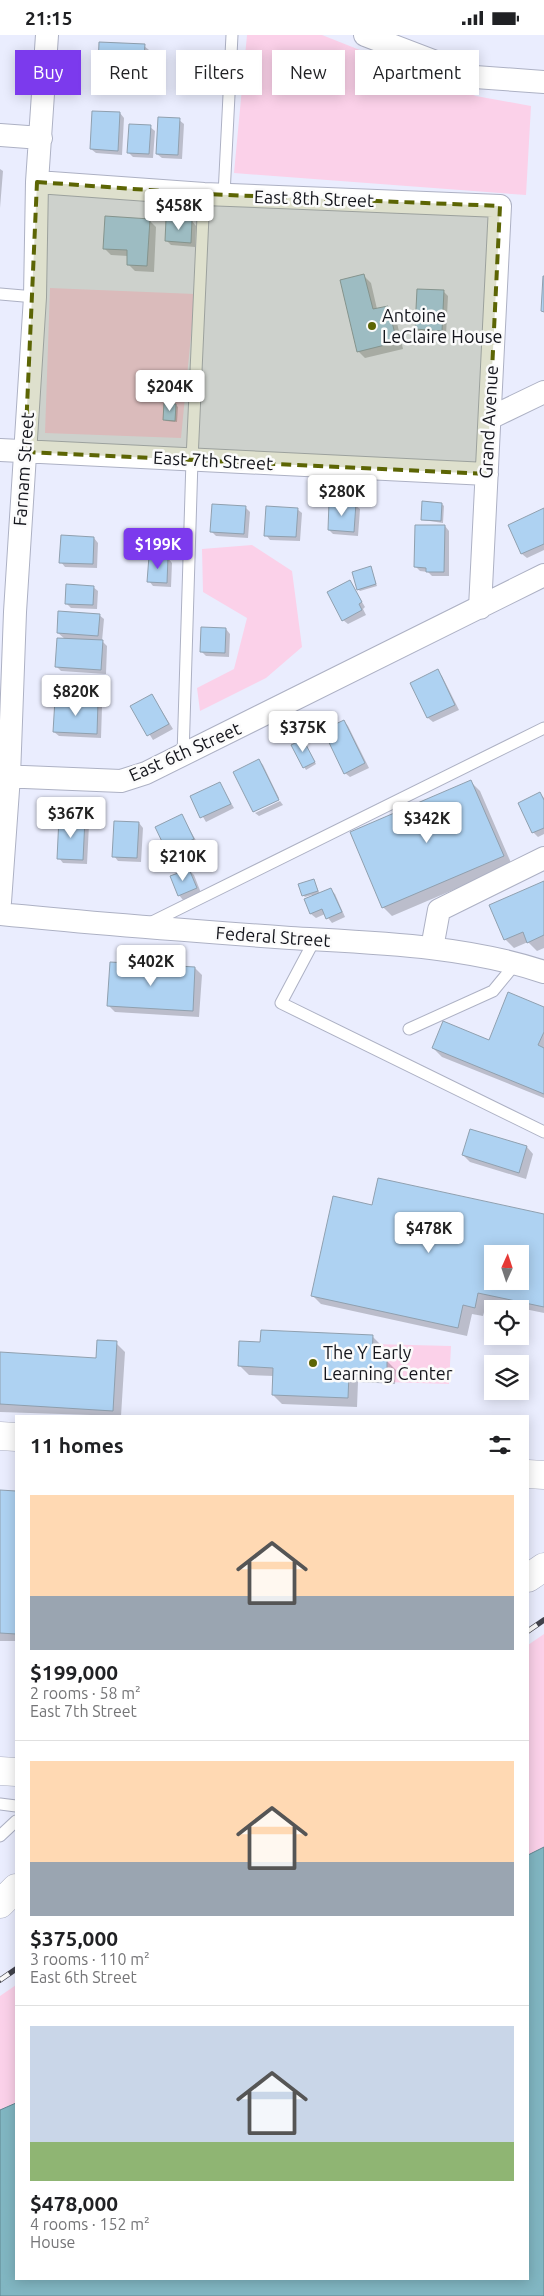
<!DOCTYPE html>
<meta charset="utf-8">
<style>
:root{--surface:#fff;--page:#f6f6f6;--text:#202124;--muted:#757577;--line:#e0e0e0;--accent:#7c3aed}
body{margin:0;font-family:Ubuntu,sans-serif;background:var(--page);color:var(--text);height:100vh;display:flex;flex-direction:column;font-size:19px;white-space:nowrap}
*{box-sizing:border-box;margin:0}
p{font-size:16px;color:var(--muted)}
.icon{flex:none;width:28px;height:28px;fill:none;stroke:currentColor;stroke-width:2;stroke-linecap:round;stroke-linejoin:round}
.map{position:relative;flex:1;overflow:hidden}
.details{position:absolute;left:15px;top:1380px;width:514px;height:865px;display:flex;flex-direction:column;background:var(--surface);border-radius:0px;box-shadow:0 2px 12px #0003}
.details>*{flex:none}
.hud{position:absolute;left:15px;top:15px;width:515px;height:45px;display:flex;gap:10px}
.needle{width:32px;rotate:3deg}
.buttons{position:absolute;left:484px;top:1210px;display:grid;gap:10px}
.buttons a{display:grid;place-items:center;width:45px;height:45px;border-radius:0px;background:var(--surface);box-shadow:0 2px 12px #0003;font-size:25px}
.price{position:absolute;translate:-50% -42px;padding:0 11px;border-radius:5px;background:#fff;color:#222;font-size:16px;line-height:32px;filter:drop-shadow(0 1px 2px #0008)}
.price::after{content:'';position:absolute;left:50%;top:30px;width:15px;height:11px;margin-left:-8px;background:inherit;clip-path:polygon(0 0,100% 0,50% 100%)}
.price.on{background:var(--accent);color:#fff}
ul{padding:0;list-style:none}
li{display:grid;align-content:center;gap:10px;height:265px;padding:0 15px}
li+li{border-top:1px solid var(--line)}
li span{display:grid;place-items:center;height:155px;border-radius:0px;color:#555}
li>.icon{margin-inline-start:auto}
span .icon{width:90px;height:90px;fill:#fffc;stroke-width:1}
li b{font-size:21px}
h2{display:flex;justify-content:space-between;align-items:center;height:60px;padding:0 15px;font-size:21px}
.chip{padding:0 18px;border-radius:0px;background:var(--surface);box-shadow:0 2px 12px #0003;font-size:18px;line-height:45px}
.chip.on{background:var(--accent);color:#fff}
.status{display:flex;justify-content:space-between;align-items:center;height:35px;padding:0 25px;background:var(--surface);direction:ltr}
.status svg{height:14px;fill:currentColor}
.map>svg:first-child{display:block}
</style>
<div class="status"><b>21:15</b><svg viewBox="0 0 49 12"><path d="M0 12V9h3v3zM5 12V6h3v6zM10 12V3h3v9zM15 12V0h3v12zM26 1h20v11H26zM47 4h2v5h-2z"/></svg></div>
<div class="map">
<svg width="544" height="2261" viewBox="0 0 544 2261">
<rect width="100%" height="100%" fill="#eaedfe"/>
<path fill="#fbd1e9" d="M247 0H322L476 61 531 71 526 160 234 138Z
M50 253 195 259 181 403 45 398Z
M252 510 292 536 302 612 266 643 200 676 197 653 234 634 247 583 203 557 202 514Z
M372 1309 451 1311 449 1349 387 1347V1325L372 1324Z
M544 1599V1812L528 1820V1610Z
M16 1950V2068L0 2075V1961Z"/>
<path fill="#81b6c2" stroke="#618690" d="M544 1812V2261H0V2075L16 2068V2244H528V1820Z"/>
<path fill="#0003" fill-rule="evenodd" d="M144 11 149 15 147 41 104 38 99 34Z
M120 78 124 83 122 120 96 118 91 114Z
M179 85 184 89 182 124 162 123 157 119Z
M150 92 155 96 153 123 133 122 128 117Z
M0 134 3 136 0 173Z
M149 185 156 192 154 237 135 236 128 229V221L111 220 104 213Z
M192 186 196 191 195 212 171 210 167 206Z
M364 241 371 248 377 274 388 272 395 279 403 314 365 323 358 316Z
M443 256 448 261 446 300 421 298 416 294Z
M176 370 178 372 177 387 166 386 164 384Z
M442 469 444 471 443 488 423 485Z
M355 470 360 474 358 501 333 499 329 495Z
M245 472 250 477 248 503 216 501 212 497Z
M297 474 302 478 300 506 270 505 266 500Z
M544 474V515L527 523 522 519 509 490Z
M445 491 449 496V541H432L428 537 420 536 416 532Z
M94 503 98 508 97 533 65 532 61 527Z
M168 523 172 528 171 552 153 551 149 546Z
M371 533 377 551 360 556 358 554Z
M350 547 365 572 363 574 366 580 348 589 343 585Z
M93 552 98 556 97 574 71 573 66 568Z
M99 580 104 584 102 606 107 611 106 639 61 636 57 632 65 604 58 598Z
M226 594 230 599 229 622 206 621 201 616Z
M437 636 442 641 459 675 433 687 428 683 412 648Z
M152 660 173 694 153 705 132 671Z
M98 668 102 672 101 703 59 701 54 697Z
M344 686 348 691 369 733 350 742 345 738Z
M304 707 316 729 306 735 292 710Z
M259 725 263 730 279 763 254 777 235 737Z
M471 747 480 756 512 830 392 881 383 872Z
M220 749 234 773 206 787 191 762Z
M540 759 544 763V799L538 802 533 797Z
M280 766 283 770 259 781 255 778Z
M182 781 198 809 172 821 168 816Z
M84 785 89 790 87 829 63 828 59 823Z
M139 788 143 793 141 827 118 826 114 821Z
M189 835 194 840 201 858 183 865 179 860Z
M314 846 320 859 330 854 335 859 345 882 332 888 325 879 316 883 311 879 305 865 313 861 312 860 305 862 303 860Z
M544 847V913L537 916 528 907 514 913 505 904Z
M195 933 202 940 199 982 115 977 108 970Z
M544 973V1063L442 1022 433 1013 489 1006Z
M471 1095 527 1112 533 1119 526 1144 470 1127 463 1120Z
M373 1171 544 1181V1278L487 1266 483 1281 472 1279 467 1301 321 1269 312 1260ZM492 1219H520V1246H492Z
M372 1301 381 1310V1325L387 1326 396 1335 395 1349 358 1347 357 1372 282 1369 273 1360 274 1341 249 1340 240 1331 262 1308Z
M116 1308 125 1317 121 1381 0 1377V1318L97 1324Z
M0 1456 16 1457V1606H0Z"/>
<path fill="#aed2f2" stroke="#90a0af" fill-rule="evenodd" d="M99 7 145 9 143 37 98 34Z
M92 76 120 77 118 116 90 114Z
M158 82 180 83 178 120 156 119Z
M129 89 151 90 149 119 127 118Z
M105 181 150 184 147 231 127 230V215L103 214Z
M166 184 192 185 191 208 165 206Z
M364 239 373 274 388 271 397 307 357 317 340 245Z
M543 241H544V277L541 276Z
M417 254 444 255 442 296 415 294Z
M164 368 176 369 175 386 163 385Z
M422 466 442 468 441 486 421 485Z
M329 467 356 468 354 497 328 495Z
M212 469 246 471 244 499 210 497Z
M266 471 298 473 296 502 264 501Z
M544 473V509L521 519 508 490Z
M415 490H445L444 537H426V533L414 532Z
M61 500 94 502 93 529 59 528Z
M149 521 168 522 167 548 147 547Z
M371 531 376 549 357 555 352 537Z
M350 545 362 567 359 569 362 575 342 586 327 557Z
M66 549 94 551 93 570 65 569Z
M58 576 100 579 98 601 57 598Z
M201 592 226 593 225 618 200 617Z
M57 603 103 605 101 635 55 632Z
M438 634 455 670 427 683 410 648Z
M152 659 169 689 147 701 130 671Z
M55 664 98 667 97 699 53 697Z
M344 685 365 728 344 739 323 695Z
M303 704 315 727 303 733 291 710Z
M259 724 279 765 253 777 233 737Z
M471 745 504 821 382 873 350 797Z
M220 747 231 769 200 783 190 761Z
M540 757 544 765V793L532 798 518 768Z
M182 779 194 804 167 817 155 792Z
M59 782 85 784 83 825 57 824Z
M114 786 139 787 137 823 112 822Z
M189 834 197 853 178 861 170 841Z
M314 844 318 856 302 861 298 849Z
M544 846V900L527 908 523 897 504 905 489 870Z
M331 853 342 877 326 884 322 874 310 879 304 864Z
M110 927 195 932 193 976 107 971Z
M508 957 544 972V997L538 1010 544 1013V1059L432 1013 443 986 489 1005Z
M470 1094 527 1111 519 1138 462 1120Z
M378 1143 544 1179V1272L478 1258 475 1273 463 1270 458 1293 311 1261 333 1161 372 1170ZM492 1219H520V1246H492Z
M261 1295 373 1300 372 1324H387V1340L349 1339 348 1363 272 1360 273 1333 238 1331 239 1306 260 1307Z
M97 1305 117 1306 113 1376 0 1369V1317L96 1323Z
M0 1455 16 1456V1599L0 1598Z"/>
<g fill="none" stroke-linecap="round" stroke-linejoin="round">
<g stroke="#adb1c4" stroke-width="13">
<path id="lane" d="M224 160 232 0
M0 259 35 262
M183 721 192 425 204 159
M150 888 544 693
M315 904 281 968 544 1097
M409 994 493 956 516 928
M0 1769 16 1771
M0 1801 16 1786"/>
</g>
<g stroke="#adb1c4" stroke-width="24">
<path id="street" d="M365 0 475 42 544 47
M0 100 41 103
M37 147 204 159 500 171 480 573
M490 383 544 357
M0 415 487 439
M0 741 121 746 146 738 544 540
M0 867 9 741 15 577 35 262 37 147 47 0
M0 879C97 889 193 896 290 903 375 908 463 910 544 937
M432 913 439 875 544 823"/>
</g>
<g stroke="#adb1c4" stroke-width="29">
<path id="secondary" d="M0 1401 16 1402
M528 1439 544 1440
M0 1736 16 1737"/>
</g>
<g stroke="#adb1c4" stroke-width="29">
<path id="primary" d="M528 1543 544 1532
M0 1869 16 1853"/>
</g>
<use href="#lane" stroke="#fff" stroke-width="11"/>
<use href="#street" stroke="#fff" stroke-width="22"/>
<use href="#secondary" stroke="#fff" stroke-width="28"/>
<use href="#primary" stroke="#fff" stroke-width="28"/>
<g stroke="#42434c" stroke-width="5.5">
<path id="rail" d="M528 1596 544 1585
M0 1945 16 1934"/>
</g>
<use href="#rail" stroke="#fbfbfb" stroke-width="4" stroke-dasharray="11" stroke-linecap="butt"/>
</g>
<path fill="#5c6504" fill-opacity="0.2" stroke="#5c6504" stroke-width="4" stroke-dasharray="10 6" stroke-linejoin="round" d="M37 147 204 159 500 171 487 439 25 417Z"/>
<g fill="#5c6504" stroke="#fbfbfb" stroke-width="2">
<circle cx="372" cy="291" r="5"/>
<circle cx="313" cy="1328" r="5"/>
</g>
<g text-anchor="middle" stroke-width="5" stroke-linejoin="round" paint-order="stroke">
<g font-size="18" fill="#15161d" stroke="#fbfbfb">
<text transform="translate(314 164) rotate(2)" y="6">East 8th Street</text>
<text transform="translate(489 387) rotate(-87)" y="6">Grand Avenue</text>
<text transform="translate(213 426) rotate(3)" y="6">East 7th Street</text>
<text transform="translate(24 434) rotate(-86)" y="6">Farnam Street</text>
<text transform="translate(185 717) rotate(-24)" y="6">East 6th Street</text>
<text transform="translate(273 902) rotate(4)" y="6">Federal Street</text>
</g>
<g font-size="18" fill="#15161d" stroke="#fbfbfb" text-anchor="start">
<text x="382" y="287">Antoine<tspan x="382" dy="21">LeClaire House</tspan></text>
<text x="323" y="1324">The Y Early<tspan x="323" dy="21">Learning Center</tspan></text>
</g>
</g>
</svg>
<div class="buttons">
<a><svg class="needle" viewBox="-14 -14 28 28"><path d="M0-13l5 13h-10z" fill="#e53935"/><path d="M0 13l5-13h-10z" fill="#757577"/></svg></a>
<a><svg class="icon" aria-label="locate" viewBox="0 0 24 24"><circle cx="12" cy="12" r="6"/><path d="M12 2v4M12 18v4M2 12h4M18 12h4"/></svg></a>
<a><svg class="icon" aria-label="layers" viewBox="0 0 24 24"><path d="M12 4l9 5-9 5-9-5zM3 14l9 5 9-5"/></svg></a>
</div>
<b class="price" style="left:179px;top:196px">$458K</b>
<b class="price" style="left:170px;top:377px">$204K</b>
<b class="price" style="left:342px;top:482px">$280K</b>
<b class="price on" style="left:158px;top:535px">$199K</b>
<b class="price" style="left:76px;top:682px">$820K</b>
<b class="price" style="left:303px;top:718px">$375K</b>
<b class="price" style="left:71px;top:804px">$367K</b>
<b class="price" style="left:427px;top:809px">$342K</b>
<b class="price" style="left:183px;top:847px">$210K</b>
<b class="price" style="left:151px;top:952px">$402K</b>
<b class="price" style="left:429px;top:1219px">$478K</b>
<div class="hud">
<a class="chip on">Buy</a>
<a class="chip">Rent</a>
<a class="chip">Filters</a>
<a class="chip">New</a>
<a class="chip">Apartment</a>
</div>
<section class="details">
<h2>11 homes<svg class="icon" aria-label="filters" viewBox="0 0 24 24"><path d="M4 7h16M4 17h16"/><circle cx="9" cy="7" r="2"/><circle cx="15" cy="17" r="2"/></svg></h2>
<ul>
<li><span style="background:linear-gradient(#ffd9b3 65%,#9aa5b1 0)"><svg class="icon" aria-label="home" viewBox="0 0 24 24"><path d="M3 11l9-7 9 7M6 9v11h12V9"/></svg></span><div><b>$199,000</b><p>2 rooms · 58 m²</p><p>East 7th Street</p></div></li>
<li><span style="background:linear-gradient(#ffd9b3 65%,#9aa5b1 0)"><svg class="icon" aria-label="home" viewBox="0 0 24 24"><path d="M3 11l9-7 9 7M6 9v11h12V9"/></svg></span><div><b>$375,000</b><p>3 rooms · 110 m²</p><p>East 6th Street</p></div></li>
<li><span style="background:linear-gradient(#c9d6e8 75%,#8fb573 0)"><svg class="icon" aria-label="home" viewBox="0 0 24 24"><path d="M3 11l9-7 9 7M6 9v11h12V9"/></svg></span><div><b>$478,000</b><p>4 rooms · 152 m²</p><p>House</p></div></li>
</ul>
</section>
</div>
